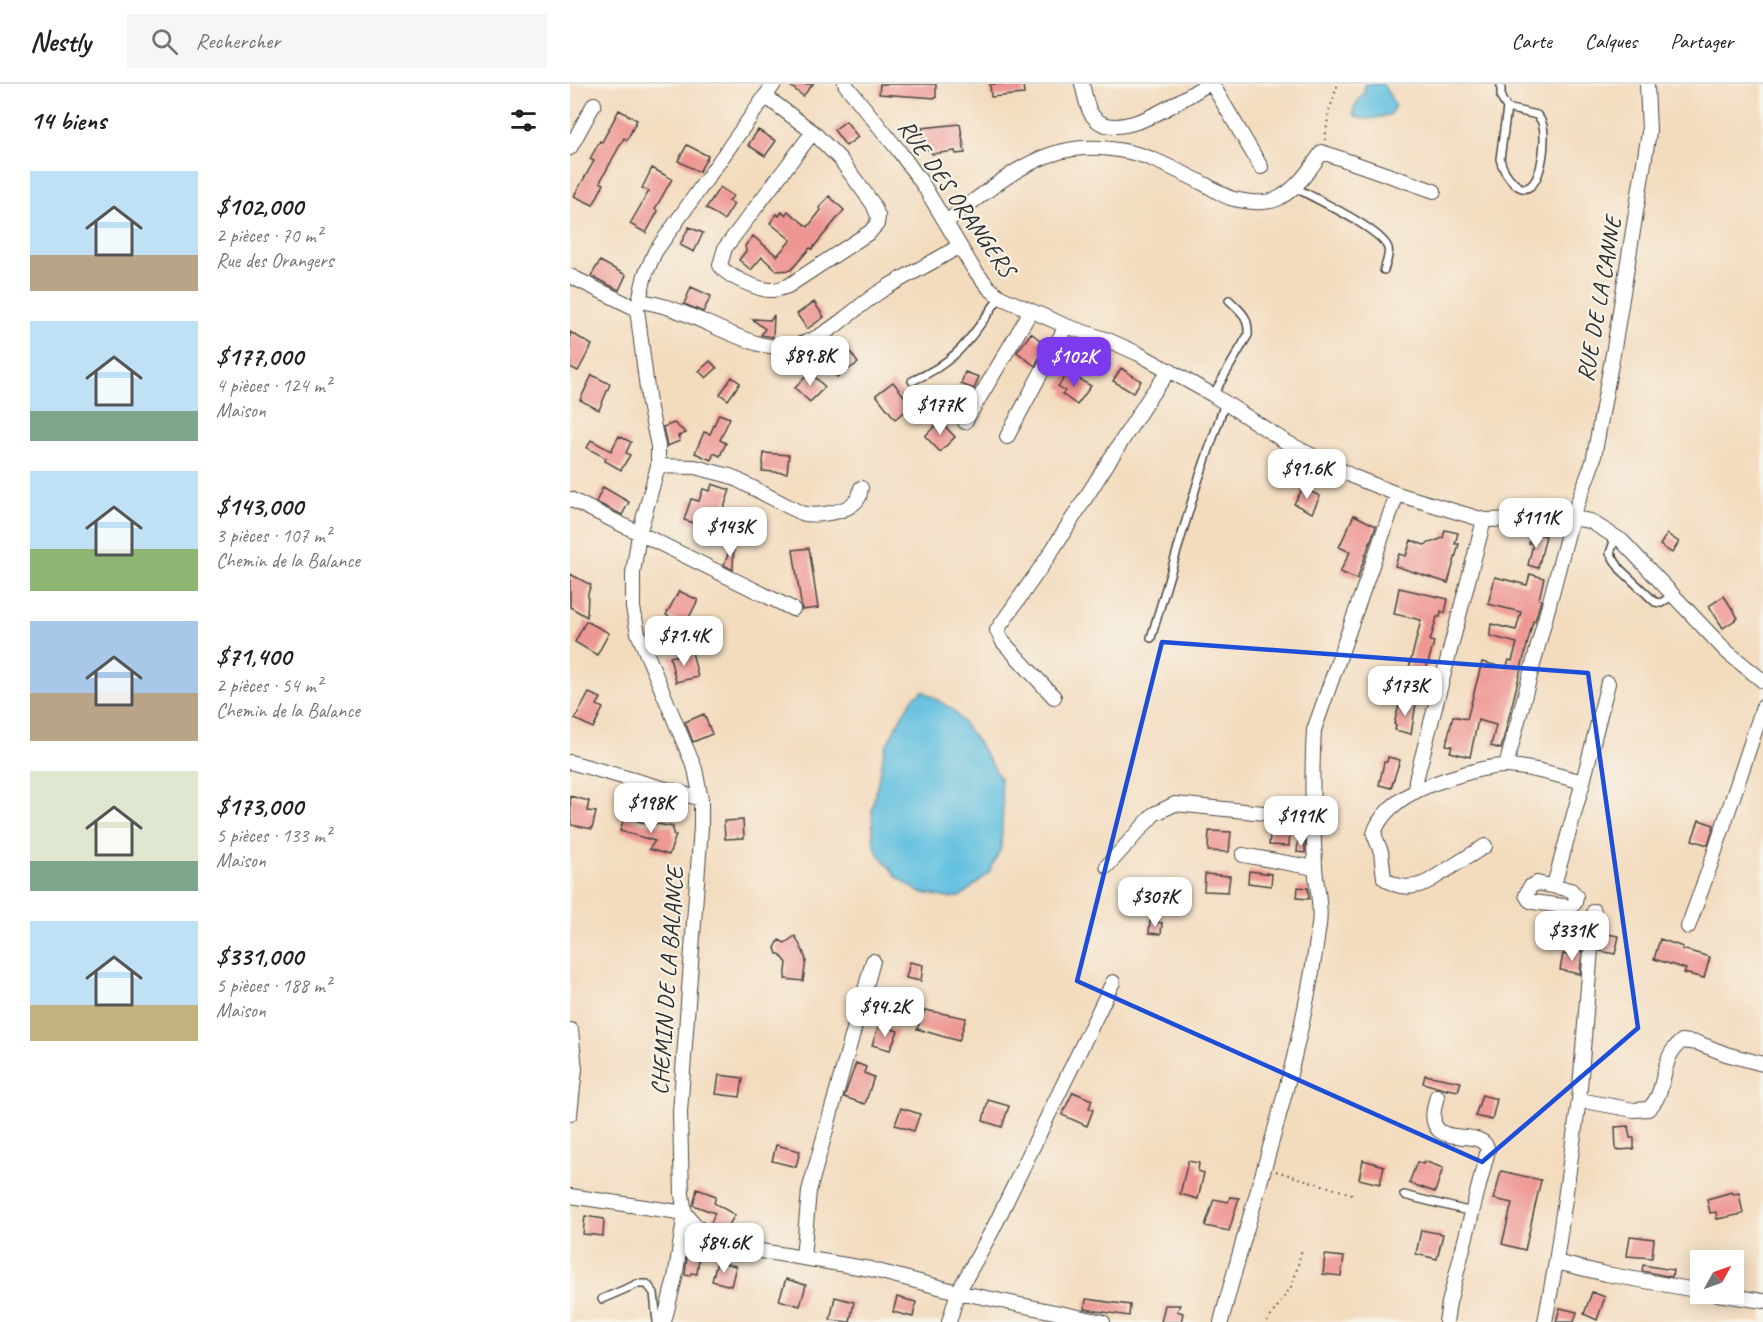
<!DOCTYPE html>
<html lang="fr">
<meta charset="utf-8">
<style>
:root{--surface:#fff;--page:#f6f6f6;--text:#202124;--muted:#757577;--line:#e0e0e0;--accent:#7c3aed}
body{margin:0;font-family:Caveat,sans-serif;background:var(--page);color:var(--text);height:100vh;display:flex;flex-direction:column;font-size:22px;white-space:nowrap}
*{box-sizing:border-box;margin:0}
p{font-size:20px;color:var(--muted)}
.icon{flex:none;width:33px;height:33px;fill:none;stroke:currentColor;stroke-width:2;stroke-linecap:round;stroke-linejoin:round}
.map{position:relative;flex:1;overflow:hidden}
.details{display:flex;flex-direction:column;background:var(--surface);width:570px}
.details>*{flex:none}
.needle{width:39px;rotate:50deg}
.controls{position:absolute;left:1120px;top:1166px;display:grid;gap:12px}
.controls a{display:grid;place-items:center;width:54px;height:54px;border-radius:0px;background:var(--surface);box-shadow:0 3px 15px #0003;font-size:30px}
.price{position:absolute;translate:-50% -51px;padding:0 14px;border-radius:12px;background:#fff;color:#222;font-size:20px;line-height:39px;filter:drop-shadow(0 2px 3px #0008)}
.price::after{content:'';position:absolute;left:50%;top:36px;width:18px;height:14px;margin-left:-9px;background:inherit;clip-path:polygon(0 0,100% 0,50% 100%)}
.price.active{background:var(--accent);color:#fff}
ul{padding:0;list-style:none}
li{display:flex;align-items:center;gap:18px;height:150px;padding:0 30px}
li span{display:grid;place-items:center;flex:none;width:168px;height:120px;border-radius:0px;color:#555}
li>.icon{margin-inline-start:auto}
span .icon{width:72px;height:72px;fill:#fffc;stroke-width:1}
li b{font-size:26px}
h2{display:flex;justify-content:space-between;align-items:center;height:72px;padding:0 30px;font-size:26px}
header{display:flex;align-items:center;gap:36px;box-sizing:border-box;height:84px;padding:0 30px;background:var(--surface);border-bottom:2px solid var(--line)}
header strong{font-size:28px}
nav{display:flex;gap:33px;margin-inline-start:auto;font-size:21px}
.search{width:420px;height:54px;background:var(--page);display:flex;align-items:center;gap:15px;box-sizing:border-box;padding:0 21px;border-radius:0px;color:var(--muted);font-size:22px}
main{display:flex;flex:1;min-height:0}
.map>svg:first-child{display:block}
</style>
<header>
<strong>Nestly</strong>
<div class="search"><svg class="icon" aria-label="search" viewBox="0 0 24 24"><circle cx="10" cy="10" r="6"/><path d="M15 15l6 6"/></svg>Rechercher</div>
<nav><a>Carte</a><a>Calques</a><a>Partager</a></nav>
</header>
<main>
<section class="details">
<h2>14 biens<svg class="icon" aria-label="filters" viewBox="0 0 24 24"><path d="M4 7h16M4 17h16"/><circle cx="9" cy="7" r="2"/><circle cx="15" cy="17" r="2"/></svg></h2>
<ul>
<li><span style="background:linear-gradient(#bfe0f5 70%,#b9a48a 0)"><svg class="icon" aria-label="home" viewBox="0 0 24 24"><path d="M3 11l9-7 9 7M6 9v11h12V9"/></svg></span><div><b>$102,000</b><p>2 pièces · 70 m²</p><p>Rue des Orangers</p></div></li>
<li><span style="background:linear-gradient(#bfe0f5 75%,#7fa58c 0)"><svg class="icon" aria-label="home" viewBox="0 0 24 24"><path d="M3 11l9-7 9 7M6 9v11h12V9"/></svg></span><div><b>$177,000</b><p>4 pièces · 124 m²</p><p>Maison</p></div></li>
<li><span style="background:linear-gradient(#bfe0f5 65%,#8fb573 0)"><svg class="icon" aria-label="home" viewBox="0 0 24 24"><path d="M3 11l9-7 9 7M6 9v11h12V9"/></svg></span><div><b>$143,000</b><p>3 pièces · 107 m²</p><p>Chemin de la Balance</p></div></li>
<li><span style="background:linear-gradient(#a9c7e8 60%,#b9a48a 0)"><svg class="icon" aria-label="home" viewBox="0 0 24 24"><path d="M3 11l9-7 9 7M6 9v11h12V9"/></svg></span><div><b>$71,400</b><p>2 pièces · 54 m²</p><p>Chemin de la Balance</p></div></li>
<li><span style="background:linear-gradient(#dfe7d0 75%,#7fa58c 0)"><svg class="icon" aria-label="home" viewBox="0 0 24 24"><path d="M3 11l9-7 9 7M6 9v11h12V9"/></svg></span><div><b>$173,000</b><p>5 pièces · 133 m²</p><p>Maison</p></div></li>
<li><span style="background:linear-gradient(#bfe0f5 70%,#c2b280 0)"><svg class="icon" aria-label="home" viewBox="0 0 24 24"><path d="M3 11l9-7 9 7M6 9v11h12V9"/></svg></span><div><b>$331,000</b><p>5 pièces · 188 m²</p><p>Maison</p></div></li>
</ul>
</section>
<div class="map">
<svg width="1193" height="1238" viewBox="0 0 1193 1238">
<rect width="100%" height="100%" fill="#f7f3e8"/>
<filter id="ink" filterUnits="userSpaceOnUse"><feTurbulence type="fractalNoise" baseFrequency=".0167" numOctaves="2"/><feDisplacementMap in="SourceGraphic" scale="12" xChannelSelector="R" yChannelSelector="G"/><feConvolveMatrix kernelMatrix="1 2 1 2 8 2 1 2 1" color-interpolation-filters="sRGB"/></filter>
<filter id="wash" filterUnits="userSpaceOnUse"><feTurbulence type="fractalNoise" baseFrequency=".008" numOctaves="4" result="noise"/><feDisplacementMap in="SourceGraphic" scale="24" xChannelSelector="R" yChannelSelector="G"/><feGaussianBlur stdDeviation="1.35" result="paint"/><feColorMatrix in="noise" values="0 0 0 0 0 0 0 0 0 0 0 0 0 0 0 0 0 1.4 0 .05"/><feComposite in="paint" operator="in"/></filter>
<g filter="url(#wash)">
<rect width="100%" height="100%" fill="#f3dbbe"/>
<path fill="#62c0e0" stroke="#467686" stroke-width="1.5" d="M795 0H813L825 21 821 30C809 34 792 39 783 30L784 23 794 9Z
M353 607 382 625 407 657 430 694 433 722 431 764 419 789 390 813 377 814 349 808 327 793 307 768 303 755 302 725 315 664 332 631 344 613Z"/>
<g id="blocks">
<path fill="#ee9693" d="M218 0H243L233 12Z
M310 0H366V14L309 10Z
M420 0H453L454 10 421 13Z
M49 26 67 36 57 56 54 54 30 98 34 100 23 121 4 112 24 77 20 75 30 57 32 58Z
M276 37 288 53 276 62 264 46Z
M390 40 395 69 386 70 385 67 362 70 361 65 355 66 352 44Z
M188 46 206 57 195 72 178 61Z
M117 61 138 72 129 88 108 77Z
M82 84 102 95 85 125 88 127 76 149 60 140 79 107 72 104Z
M150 103 163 112 159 117 164 120 154 136 136 124Z
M259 112 274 126 242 165 240 164 221 186 207 187 192 173 181 186 169 176 176 167 175 162 183 152 207 172 221 156 200 139 207 130 209 132 212 128 215 131 218 127 238 143 251 126 249 124Z
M119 143 133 149 124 168 110 161Z
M30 177 56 191 49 206 21 192Z
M121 203 141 212 133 228 114 220Z
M244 218 254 233 237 245 227 230Z
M204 231 203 253 191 251 195 245 182 235 201 236Z
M0 248 22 261 8 287 0 283Z
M461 249 475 260 471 265 473 266 465 282 447 268Z
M277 263 288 279 267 293 256 277Z
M140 277 147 284 136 294 129 287Z
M551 284 571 297 563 309 543 297Z
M240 288 255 303 240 318 225 304Z
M395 288 409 293 404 305 391 300Z
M498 289 521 302 507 321 492 310 495 307 488 302Z
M22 291 40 300 29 326 10 316Z
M162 293 170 299 158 316 150 310Z
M323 298 342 322 325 335 306 311Z
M149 330 160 334 150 356 156 359 150 372 144 369 141 376 125 369 134 348 140 350Z
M370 337 385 353 370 368 355 352Z
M104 339 116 349 108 352 110 357 97 362 93 343Z
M49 352 61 358 56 369 60 371 51 386 35 377 36 374 17 364 21 356 41 367Z
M194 369 219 371 217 389 192 387Z
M142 400 160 406 151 432 140 429 136 443 114 436 121 415 129 417 133 405 140 407Z
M33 403 59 418 52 431 26 418Z
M733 404 750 412 742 429 724 420Z
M784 431 806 442 787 495 770 488 780 468 769 463Z
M875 446 888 449 885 460H889L878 499 825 482 829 470 836 472 841 456 854 461 873 454Z
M962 449 976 452 968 484 958 481 963 460 959 459Z
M1097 450 1109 458 1102 469 1090 461Z
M163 457 164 458 163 486 154 481Z
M239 464 248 524 232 526 223 466Z
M0 490 21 501 18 509 17 533 0 523Z
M960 490 974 494 969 515 971 516 965 537H963L931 665 921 662 926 641 908 636 900 673 880 668 882 662 876 661 883 632 897 635 912 578 936 584 939 576 942 577 947 559 920 552V548L921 540 946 546 951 528 918 520 925 493 957 501Z
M829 504 878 515 875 529 871 527 870 533H867L860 557 864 558 854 593 841 590 842 584H839L851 536 824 530Z
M109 507 128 516 115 541 96 531Z
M1154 512 1168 534 1153 544 1139 522Z
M16 537 39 549 27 571 5 558Z
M122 568 128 593 106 598 100 573Z
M19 609 31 614 27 621 33 624 23 644 5 635Z
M833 616 846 620 841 650 825 646 826 641 824 640 829 621 831 622Z
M134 630 142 650 123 658 115 638Z
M818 673 830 676 821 704 809 701 814 678H817Z
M0 712 19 717 17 727 26 728 22 745 1 741Z
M54 733 82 741V739L103 743V751H106L99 771 79 765 85 757 50 747Z
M173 736 174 754 155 755 154 737Z
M1129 736 1144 741 1138 761 1122 756Z
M701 740 713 741V745H720L719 762 699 761Z
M639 747 661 748 659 768 638 767Z
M728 756 735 757V769L727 768Z
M679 787 702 790 701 802 678 799Z
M635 790 660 792 658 808 634 807Z
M728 803 738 804 739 815 727 814Z
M580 837 592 839 591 850 579 849Z
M1031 849 1049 852 1045 870 1030 867Z
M225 852 233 867 236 876 233 897 215 895 217 879 210 870H207L205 864 209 856 215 859Z
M1090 855 1113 863 1112 865 1140 873 1134 894 1114 889 1116 885 1084 875Z
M999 865 1012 867 1010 890 990 886 993 870 998 871Z
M340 878 353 881 351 897 336 894Z
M355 926 396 934 389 957 347 945Z
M309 941 328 947 320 966 302 961Z
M286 979 296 983 294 989 304 993 295 1020 274 1013Z
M149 991 173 994 170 1013 146 1010Z
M855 991 891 998 888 1007 877 1005V1006L853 999Z
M503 1008 522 1016 519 1024 523 1026 517 1042 492 1031Z
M912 1011 927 1015 922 1036 905 1032Z
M418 1016 439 1022 432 1043 413 1037Z
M331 1024 350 1030 344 1047 325 1041Z
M1058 1042 1060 1054H1064V1065L1046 1066 1045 1043Z
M206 1061 230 1067 226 1083 202 1077Z
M793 1076 814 1082 810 1100 789 1095Z
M618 1077 629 1079 628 1087 634 1089 628 1115 610 1110Z
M854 1077 873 1084 865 1108 839 1099 847 1078 853 1080Z
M931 1087 971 1096 955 1166 932 1160 942 1119 924 1115Z
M127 1105 146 1112 144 1119 165 1131 157 1144 152 1141 149 1145 140 1141 145 1129 123 1121Z
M1162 1108 1163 1110 1169 1109 1173 1130 1147 1135 1146 1128 1140 1129 1137 1115Z
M660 1113 669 1114 659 1147 635 1142 644 1115 658 1118Z
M15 1132 34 1135 33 1152 13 1150Z
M851 1146 873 1150 867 1175 846 1170Z
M1060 1152 1084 1155 1082 1174 1057 1172Z
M755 1171 774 1173 771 1192 753 1190Z
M117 1172 129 1174 127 1190 121 1189 120 1192 115 1191Z
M147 1178 166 1182 161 1202 142 1197Z
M1073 1181 1103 1186 1102 1193 1072 1187Z
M216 1195 236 1201 230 1222 209 1216Z
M1022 1208 1035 1213 1027 1236 1014 1230Z
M265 1213 284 1218 280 1238 260 1236Z
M327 1213 346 1218 343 1233 323 1228Z
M516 1215 560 1221 559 1232 515 1225Z
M595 1221H610L607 1227 613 1229 611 1238H591Z
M990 1224 1007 1228 1004 1238H986Z"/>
</g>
</g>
<g filter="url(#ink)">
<use href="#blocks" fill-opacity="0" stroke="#494541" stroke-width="1.5"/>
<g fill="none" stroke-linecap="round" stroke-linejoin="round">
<g stroke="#494541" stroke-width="10">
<path id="service" d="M931 0V14L937 24 967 31C969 34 971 35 972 39 978 52 971 124 944 99 937 92 932 84 930 75L937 24
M724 103C744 114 811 145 818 164 820 171 816 179 814 186
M342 297C389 277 401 253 430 213
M643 311 678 251C679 232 671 228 659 216
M1046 452 1040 469 1050 485 1085 518 1091 519 1103 511
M581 554 627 400 655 319
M834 1111 902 1128
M32 1215 67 1200H77L84 1209 87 1238"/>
</g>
<g stroke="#494541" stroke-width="16">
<path id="minor" d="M204 0 85 168 75 191 67 225 79 320 88 362V382L69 450 63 489V524L68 549 125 685 131 715V743L110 1028 112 1111 115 1129 126 1142 146 1157 191 1167 300 1185 388 1208 533 1238
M275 0 329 67 352 99 403 184 419 204 430 213 496 242 538 256 569 270 643 311 716 358 784 393 827 410 914 436 1002 434 1020 437 1052 457 1156 567 1193 597
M512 0C515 10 516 23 522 31 545 64 613 14 638 0
M642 0 691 83
M195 12 243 48 270 75 303 120 308 132 307 140 300 148 218 202C214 203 208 206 203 206 191 207 155 192 150 181L155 164 243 48
M0 64 24 20
M376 138C417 108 461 66 515 64 536 63 562 67 582 75 600 83 618 91 636 101 644 105 654 113 664 115 677 118 696 121 709 114 728 104 740 85 752 68L864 107
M0 192 67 225
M69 217C112 222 148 248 189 260 244 275 273 230 314 205 338 190 365 178 389 162
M395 338 461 227
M437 353 496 242
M88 382 125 383 160 392 231 429C246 433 281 429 289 413 290 410 290 407 291 404
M0 415 223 525
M484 613 433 558 427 546 476 476 581 311 600 286
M0 678 131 715
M936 682 1002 434 1023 378 1044 264 1079 48 1077 0
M845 708 846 696 914 436
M915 762 859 797C844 805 827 805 814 794L811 768 804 750C809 731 828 716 844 708 864 698 916 681 937 682 962 683 989 692 1013 698
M673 771 745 784
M537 782 584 730 605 720 744 734
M967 799 1001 806 1006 812 1005 819 1000 823 963 818 959 816 956 811 960 803Z
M984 801 1013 698 1038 599
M1118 843 1139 785 1193 623
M867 1012C865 1021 861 1032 865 1041 874 1061 912 1044 918 1066L879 1219 876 1238
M1009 1016 1064 1026 1078 1025C1099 1008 1088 974 1112 957L1128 959 1156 970 1193 980
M0 1030 5 985 1 946
M0 1112 115 1129 105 1194 94 1238
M233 1174 239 1107 303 877
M986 1178 1036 1190 1131 1207
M1140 1209 1193 1217
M379 1238 388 1208 423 1145 543 898
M651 1238C685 1106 732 977 749 841 752 821 746 802 745 782 743 737 741 691 744 646L827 410
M975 1238 986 1178 1009 1016 1024 827"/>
</g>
<path stroke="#494541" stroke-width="2" stroke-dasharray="1.5 4.5" stroke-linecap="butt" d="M755 56 759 27 768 0
M706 1087 785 1111
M697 1238 723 1200 732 1165"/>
<use href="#service" stroke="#fff" stroke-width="7"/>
<use href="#minor" stroke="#fff" stroke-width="14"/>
</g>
</g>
<path fill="none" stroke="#1d4ed8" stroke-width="4.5" stroke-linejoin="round" d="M592 558 1018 589 1068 944 912 1078 507 897Z"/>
<g text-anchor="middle" stroke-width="4.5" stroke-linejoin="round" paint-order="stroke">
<g font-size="24" fill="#2b2b2b" stroke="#f7f3e8">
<text transform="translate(387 114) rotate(55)" y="8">RUE DES ORANGERS</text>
<text transform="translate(1029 215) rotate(-80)" y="8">RUE DE LA CANNE</text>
<text transform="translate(97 897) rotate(-86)" y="8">CHEMIN DE LA BALANCE</text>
</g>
</g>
</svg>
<div class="controls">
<a><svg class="needle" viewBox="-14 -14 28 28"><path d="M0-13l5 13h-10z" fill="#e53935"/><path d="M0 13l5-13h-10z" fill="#757577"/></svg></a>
</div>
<b class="price" style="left:240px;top:303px">$89.8K</b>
<b class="price active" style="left:504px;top:304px">$102K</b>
<b class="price" style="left:370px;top:352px">$177K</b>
<b class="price" style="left:737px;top:416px">$91.6K</b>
<b class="price" style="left:966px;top:465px">$111K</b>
<b class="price" style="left:160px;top:474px">$143K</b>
<b class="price" style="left:114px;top:583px">$71.4K</b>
<b class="price" style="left:835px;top:633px">$173K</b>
<b class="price" style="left:81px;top:750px">$198K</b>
<b class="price" style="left:731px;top:763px">$191K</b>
<b class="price" style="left:585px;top:844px">$307K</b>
<b class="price" style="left:1002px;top:878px">$331K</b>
<b class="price" style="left:315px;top:954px">$94.2K</b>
<b class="price" style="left:154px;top:1190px">$84.6K</b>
</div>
</main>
